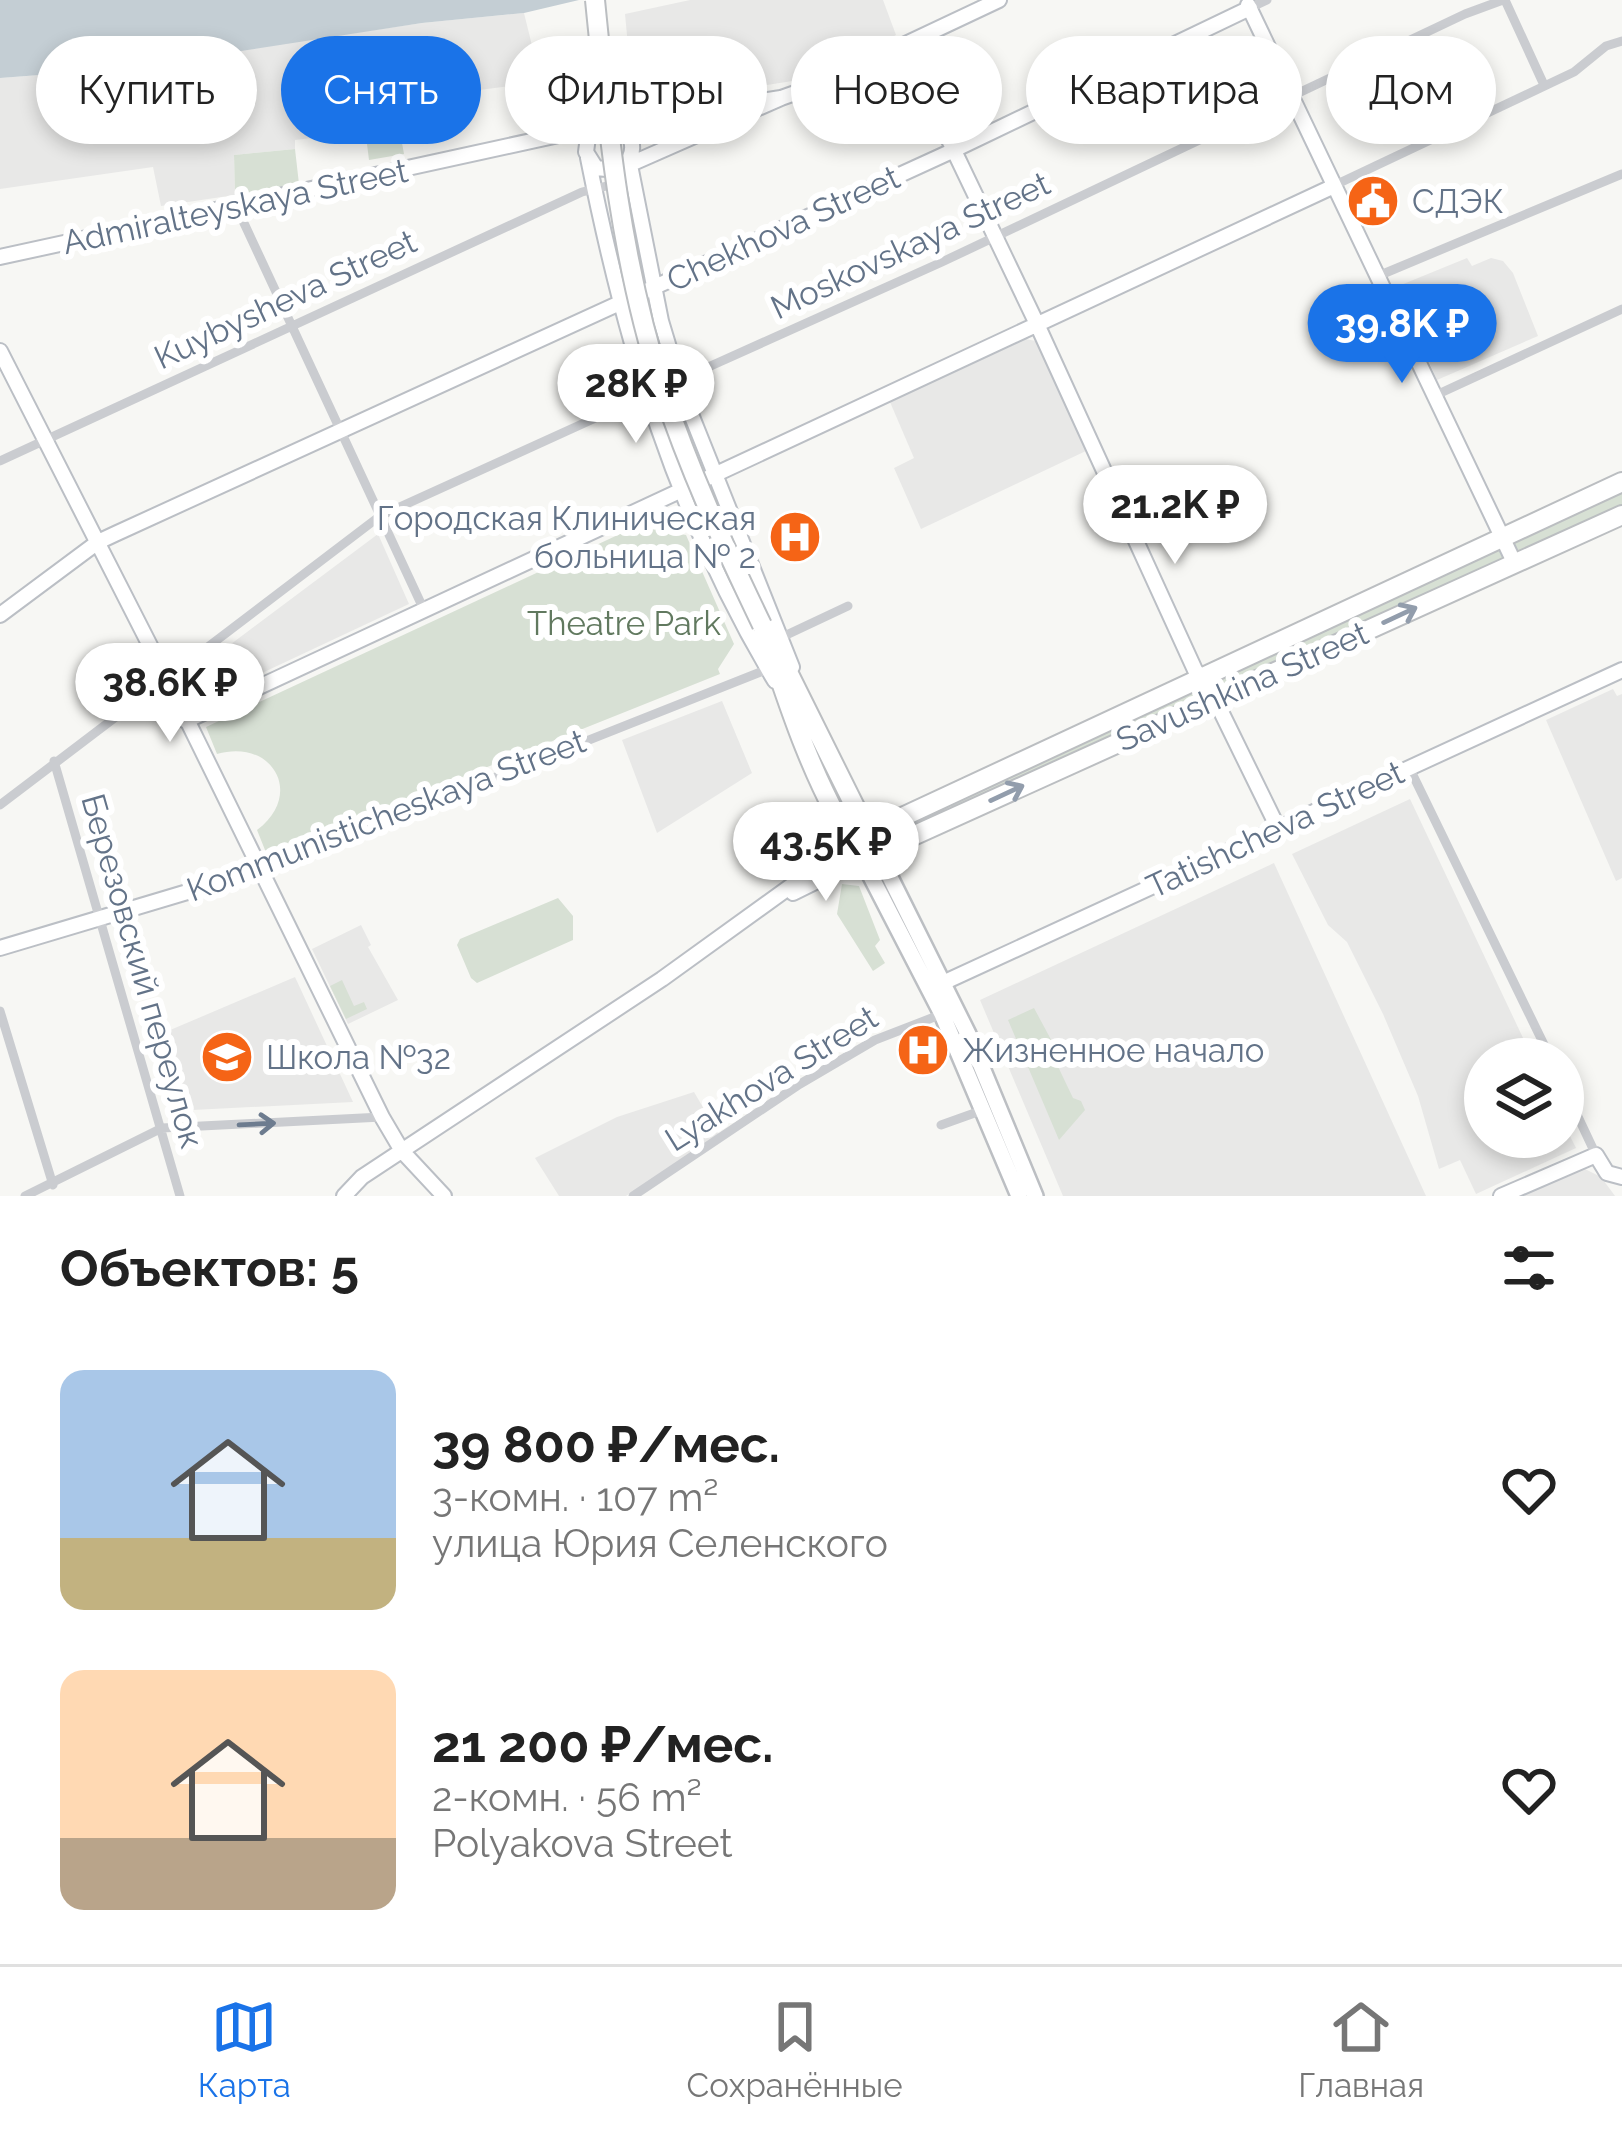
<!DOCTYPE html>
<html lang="ru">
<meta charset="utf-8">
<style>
:root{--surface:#fff;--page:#f6f6f6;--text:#222;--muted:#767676;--line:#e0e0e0;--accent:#1a73e8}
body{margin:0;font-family:Raleway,sans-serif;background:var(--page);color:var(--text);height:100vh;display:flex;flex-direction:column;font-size:45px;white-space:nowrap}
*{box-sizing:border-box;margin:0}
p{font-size:39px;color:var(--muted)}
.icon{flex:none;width:66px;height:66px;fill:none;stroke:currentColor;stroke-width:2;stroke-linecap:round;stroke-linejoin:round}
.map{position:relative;height:1196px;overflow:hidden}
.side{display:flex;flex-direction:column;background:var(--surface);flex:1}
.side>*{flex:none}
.top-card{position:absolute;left:36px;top:36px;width:1551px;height:108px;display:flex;gap:24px}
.tools{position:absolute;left:1464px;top:1038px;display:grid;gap:24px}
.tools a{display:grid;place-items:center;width:120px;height:120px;border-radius:50%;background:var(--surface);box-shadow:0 6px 18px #0003;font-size:60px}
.price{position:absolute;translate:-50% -102px;padding:0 27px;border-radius:42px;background:#fff;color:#222;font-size:39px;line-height:78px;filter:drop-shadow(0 3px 6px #0008)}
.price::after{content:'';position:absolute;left:50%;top:72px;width:36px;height:27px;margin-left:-18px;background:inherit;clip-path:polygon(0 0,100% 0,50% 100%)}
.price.on{background:var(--accent);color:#fff}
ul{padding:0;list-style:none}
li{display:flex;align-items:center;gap:36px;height:300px;padding:0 60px}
li span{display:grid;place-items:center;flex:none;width:336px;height:240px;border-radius:24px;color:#555}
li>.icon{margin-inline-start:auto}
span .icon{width:144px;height:144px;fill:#fffc;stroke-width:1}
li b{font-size:51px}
h2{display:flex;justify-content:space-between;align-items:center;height:144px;padding:0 60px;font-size:51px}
.pill{padding:0 42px;border-radius:54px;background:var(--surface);box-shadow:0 6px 18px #0003;font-size:42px;line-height:108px}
.pill.on{background:var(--accent);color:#fff}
.menu{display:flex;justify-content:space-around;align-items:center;height:168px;border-top:3px solid var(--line);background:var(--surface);font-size:33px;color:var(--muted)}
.menu a{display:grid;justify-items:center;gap:6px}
.menu .on{color:var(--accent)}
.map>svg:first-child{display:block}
</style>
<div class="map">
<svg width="1622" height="1196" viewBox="0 0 1622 1196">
<rect width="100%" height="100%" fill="#f7f7f4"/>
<path fill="#e8e8e7" d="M690 0H883L896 35 812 78 644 104 633 99 625 14Z
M524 13 541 82 334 109 337 135 295 140V149L234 155 235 195 161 206 153 167 0 189V78L92 71 422 23Z
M1467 258 1472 266 1491 258 1503 261 1513 273 1538 336 1437 380 1396 287Z
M1026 339 1040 342 1088 450 921 529 894 468 914 458 890 402Z
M378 534 409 604 196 704 183 680Z
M1613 689 1617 696 1622 694V878L1616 881 1546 720Z
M722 701 752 773 657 833 622 740Z
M1410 799 1533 1059H1485V1137H1563V1122L1576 1148 1476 1194 1460 1160 1439 1169 1418 1096 1383 1014 1347 942 1328 925 1292 854Z
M1274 863 1426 1196H1063L980 1000Z
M361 925 371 945 368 947 398 1000 348 1024 312 949Z
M295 977 353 1102 173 1111 149 1039Z
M694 1092 720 1136 626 1196H559L535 1158 617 1117Z
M1583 1168 1601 1177 1615 1196H1518Z"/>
<path fill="#d7e0d4" d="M400 132 404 154 369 160 366 136Z
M295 149 299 184 235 195 234 155Z
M1622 482V515L956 817 945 794Z
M652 519 657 530 686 535 734 644 718 669 720 674 267 855 257 830C305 794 272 738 217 754L206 727Z
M842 884 859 886 880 940 875 946 885 963 873 971 837 914Z
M558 898 573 916V940L477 983 471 978 457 945 460 939Z
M342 980 354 1006 364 1002 367 1009 346 1019 330 986Z
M1034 1008 1055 1047 1052 1054 1073 1098 1081 1101 1085 1110 1059 1140 1008 1020Z"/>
<path fill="#c4ced4" d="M0 0H579L524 13 422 23 241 51 92 71 0 78Z"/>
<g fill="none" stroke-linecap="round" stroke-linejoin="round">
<g stroke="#bbbfc5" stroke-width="18">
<path id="secondary" d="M1248 5 1514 562
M904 46 1036 322 1195 670 1208 685 1278 828
M781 98 617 170 596 168 586 152 588 137 600 126 781 98 823 83 999 0
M612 125C633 131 639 150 623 167
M588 158C626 348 675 513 775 681
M629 160 661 321 683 394 792 667
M0 257 600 126
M0 351 166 677 382 1117 402 1151 444 1196
M0 615 98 542 115 534 952 151 1250 8
M186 721 1332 187
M793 893 862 859
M0 948 261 870
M934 987 1622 670
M344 1196 362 1177 662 979 856 839
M1501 1196 1596 1155 1607 1173 1622 1177"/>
</g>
<g stroke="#bcbfc3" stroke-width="20">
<path id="primary" d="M868 833 968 1034 1035 1196
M862 859 942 1014 1019 1196"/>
</g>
<g stroke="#bbbec1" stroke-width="22">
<path id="highway" d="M762 625C788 705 815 789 862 859L1622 515
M781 658 868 833 1622 482"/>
</g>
<path stroke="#caccd0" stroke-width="9" d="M1505 0 1544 85
M1250 8 1267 0
M1333 186 1574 72 1606 46 1622 41
M237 208 424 610
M1378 276 1622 174
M675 382 942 262 1465 14 1503 0
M1434 396 1622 309
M0 461 582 192 619 183
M780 638 848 606
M54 761 180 1196
M1409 767 1551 1059
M0 805 380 516 648 394
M261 870 768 669
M0 1011 53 1185
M1563 1085 1596 1155
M941 1125 983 1110
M25 1196 162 1128 382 1117
M633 1196 800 1084 875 1040 942 1014"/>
<use href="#secondary" stroke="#fff" stroke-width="14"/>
<use href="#primary" stroke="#fff" stroke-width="15"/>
<use href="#highway" stroke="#fff" stroke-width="18"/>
<g stroke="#bbbec1" stroke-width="22" stroke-linecap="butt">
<path id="highway-bridge" d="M595 0C608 131 621 263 662 388 689 470 725 548 762 625"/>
</g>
<use href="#highway-bridge" stroke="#fff" stroke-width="18"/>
</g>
<defs><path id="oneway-shaft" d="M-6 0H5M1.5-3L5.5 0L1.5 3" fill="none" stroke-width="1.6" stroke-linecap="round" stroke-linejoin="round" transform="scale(3)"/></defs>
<g stroke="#929dac">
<use href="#oneway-shaft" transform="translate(1400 615) rotate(-25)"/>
<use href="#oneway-shaft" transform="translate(1007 793) rotate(-25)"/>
</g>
<use stroke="#6d7c8f" href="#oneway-shaft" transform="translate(257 1124) rotate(-3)"/>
<defs>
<g id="civic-disc" transform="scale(2.7)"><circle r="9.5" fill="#f56416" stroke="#fff"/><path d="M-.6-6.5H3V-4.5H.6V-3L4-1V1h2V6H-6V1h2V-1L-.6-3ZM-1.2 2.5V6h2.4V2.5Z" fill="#fff"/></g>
<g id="hospital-disc" transform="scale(2.7)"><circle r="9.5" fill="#f56416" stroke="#fff"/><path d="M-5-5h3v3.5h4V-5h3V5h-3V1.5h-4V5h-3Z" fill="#fff"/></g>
<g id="school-disc" transform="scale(2.7)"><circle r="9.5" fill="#f56416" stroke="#fff"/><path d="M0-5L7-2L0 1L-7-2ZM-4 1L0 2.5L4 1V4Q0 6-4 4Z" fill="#fff"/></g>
</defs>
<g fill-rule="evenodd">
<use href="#civic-disc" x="1373" y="201"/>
<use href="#hospital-disc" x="795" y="537"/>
<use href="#hospital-disc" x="923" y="1050"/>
<use href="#school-disc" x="227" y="1057"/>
</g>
<g text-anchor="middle" stroke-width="12" stroke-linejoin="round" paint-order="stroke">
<g font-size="33" fill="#637388" stroke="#fff" text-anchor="start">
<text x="1412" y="213">СДЭК</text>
<text x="756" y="530" text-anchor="end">Городская Клиническая<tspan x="756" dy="38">больница № 2</tspan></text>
<text x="962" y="1062">Жизненное начало</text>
<text x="266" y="1069">Школа №32</text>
</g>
<g font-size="33" fill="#637388" stroke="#fff">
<text transform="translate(235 206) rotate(-12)" y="12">Admiralteyskaya Street</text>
<text transform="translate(783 228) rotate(-25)" y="12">Chekhova Street</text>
<text transform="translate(910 245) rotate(-25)" y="12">Moskovskaya Street</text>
<text transform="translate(285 299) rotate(-25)" y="12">Kuybysheva Street</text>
<text transform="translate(1242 686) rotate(-24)" y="12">Savushkina Street</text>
<text transform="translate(386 815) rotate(-21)" y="12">Kommunisticheskaya Street</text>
<text transform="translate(1275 829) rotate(-25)" y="12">Tatishcheva Street</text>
<text transform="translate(143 971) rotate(74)" y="12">Березовский переулок</text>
<text transform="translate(771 1078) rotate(-32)" y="12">Lyakhova Street</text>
</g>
<g font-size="33" fill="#61795f" stroke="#fff">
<text x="624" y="635">Theatre Park</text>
</g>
</g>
</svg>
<div class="tools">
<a><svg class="icon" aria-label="layers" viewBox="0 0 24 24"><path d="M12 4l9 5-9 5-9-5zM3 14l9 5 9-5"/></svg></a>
</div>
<b class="price on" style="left:1402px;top:386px">39.8K ₽</b>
<b class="price" style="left:636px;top:446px">28K ₽</b>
<b class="price" style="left:1175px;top:567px">21.2K ₽</b>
<b class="price" style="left:170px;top:745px">38.6K ₽</b>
<b class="price" style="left:826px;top:904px">43.5K ₽</b>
<div class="top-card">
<a class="pill">Купить</a>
<a class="pill on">Снять</a>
<a class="pill">Фильтры</a>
<a class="pill">Новое</a>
<a class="pill">Квартира</a>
<a class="pill">Дом</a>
</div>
</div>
<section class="side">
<h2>Объектов: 5<svg class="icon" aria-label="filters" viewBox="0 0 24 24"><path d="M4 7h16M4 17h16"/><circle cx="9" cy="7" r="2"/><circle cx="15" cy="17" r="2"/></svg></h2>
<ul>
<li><span style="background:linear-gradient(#a9c7e8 70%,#c2b280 0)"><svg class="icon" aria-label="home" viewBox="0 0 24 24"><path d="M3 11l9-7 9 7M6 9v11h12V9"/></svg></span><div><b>39 800 ₽/мес.</b><p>3-комн. · 107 m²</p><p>улица Юрия Селенского</p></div><svg class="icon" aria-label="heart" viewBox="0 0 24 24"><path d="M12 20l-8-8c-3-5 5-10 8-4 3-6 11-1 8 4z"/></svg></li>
<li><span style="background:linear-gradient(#ffd9b3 70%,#b9a48a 0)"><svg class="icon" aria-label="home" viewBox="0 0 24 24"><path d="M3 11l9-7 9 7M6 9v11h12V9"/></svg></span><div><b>21 200 ₽/мес.</b><p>2-комн. · 56 m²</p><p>Polyakova Street</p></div><svg class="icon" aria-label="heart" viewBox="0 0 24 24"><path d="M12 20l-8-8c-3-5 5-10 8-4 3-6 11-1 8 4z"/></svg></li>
</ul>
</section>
<nav class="menu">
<a class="on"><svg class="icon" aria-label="map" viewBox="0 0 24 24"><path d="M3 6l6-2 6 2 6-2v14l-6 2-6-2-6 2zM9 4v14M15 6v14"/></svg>Карта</a>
<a><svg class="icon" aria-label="saved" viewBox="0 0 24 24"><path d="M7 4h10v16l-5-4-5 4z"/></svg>Сохранённые</a>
<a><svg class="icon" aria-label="home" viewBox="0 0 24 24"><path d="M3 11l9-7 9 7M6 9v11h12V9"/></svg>Главная</a>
</nav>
